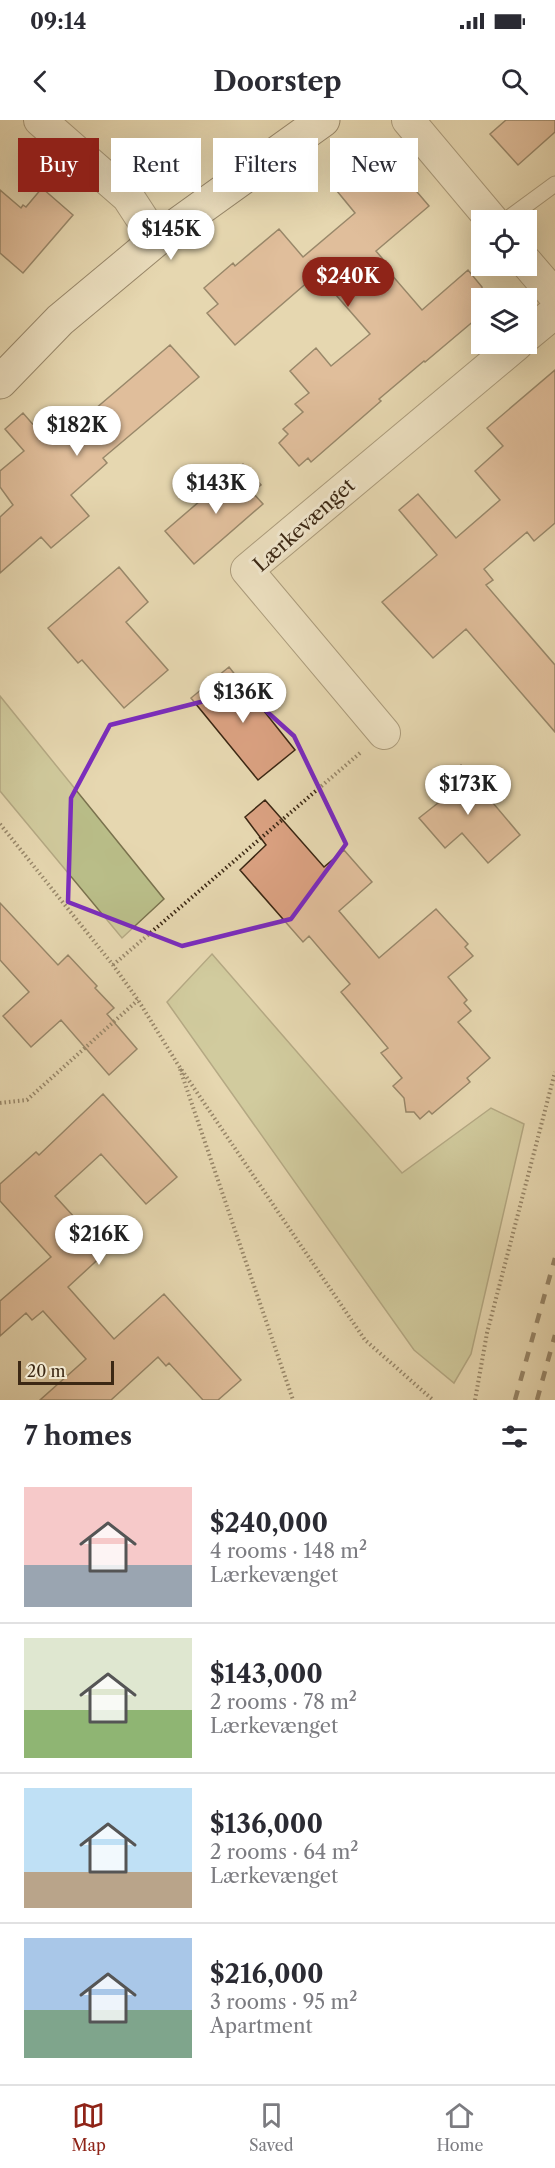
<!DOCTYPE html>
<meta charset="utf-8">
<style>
:root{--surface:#fff;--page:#f2f2f3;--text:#2b2b33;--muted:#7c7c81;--line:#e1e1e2;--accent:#8f2418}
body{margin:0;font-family:"Libre Caslon Text",serif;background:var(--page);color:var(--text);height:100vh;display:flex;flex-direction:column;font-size:22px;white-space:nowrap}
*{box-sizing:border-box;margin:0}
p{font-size:20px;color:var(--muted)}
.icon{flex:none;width:33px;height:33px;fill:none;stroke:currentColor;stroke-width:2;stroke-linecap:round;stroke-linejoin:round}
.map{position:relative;height:1280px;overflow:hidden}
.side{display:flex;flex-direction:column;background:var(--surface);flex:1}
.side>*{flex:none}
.banner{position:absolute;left:18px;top:18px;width:519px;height:54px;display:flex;gap:12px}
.tools{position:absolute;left:471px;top:90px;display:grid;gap:12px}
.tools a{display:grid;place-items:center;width:66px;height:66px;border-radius:0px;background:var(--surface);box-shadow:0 6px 24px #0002;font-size:30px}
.scale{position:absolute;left:18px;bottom:15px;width:96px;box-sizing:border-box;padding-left:6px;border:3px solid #3c2814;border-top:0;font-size:16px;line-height:21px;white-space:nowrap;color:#3c2814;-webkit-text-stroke:4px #efe5cc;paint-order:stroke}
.price{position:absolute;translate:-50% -51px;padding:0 14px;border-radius:21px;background:#fff;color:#222;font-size:20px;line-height:39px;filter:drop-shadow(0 2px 3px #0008)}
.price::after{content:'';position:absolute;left:50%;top:36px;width:18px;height:14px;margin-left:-9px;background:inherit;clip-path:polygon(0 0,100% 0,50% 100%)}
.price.current{background:var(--accent);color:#fff}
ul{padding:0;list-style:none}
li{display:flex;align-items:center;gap:18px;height:150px;padding:0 24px}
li+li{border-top:2px solid var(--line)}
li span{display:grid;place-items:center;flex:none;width:168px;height:120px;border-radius:0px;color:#555}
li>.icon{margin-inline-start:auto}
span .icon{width:72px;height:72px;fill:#fffc;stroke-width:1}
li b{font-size:26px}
h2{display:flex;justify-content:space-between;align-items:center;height:72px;padding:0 24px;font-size:26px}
.tag{padding:0 21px;border-radius:0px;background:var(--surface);box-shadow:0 6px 24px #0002;font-size:21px;line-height:54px}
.tag.current{background:var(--accent);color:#fff}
.status{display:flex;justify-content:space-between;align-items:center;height:42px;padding:0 30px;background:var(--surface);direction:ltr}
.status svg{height:16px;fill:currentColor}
header{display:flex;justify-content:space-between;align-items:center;height:78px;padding:0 24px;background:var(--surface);font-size:27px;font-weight:800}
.dock{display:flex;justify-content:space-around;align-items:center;height:84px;border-top:2px solid var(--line);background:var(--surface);font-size:16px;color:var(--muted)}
.dock a{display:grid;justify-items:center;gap:3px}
.dock .current{color:var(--accent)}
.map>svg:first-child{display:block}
</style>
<div class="status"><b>09:14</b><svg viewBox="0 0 49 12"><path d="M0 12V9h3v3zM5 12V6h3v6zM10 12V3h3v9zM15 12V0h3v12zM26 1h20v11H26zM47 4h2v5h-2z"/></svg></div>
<header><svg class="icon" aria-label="back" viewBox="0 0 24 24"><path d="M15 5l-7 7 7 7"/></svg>Doorstep<svg class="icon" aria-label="search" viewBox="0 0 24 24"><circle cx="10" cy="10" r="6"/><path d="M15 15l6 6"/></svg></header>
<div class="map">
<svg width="555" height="1280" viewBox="0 0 555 1280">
<rect width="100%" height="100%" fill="#e6d7b0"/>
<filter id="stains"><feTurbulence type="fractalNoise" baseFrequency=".00333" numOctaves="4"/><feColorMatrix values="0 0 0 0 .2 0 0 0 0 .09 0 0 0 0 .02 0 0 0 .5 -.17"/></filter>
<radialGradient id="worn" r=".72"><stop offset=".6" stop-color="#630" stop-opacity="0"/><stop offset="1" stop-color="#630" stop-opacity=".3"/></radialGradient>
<path fill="#b9bd88" stroke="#7a724e" stroke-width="1.5" d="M0 576 164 779 122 818 0 671Z
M212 834 402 1053 491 988 524 1004 471 1234 454 1263 414 1230 167 882Z"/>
<path fill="#daa181" stroke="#3c2814" stroke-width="1.5" d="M506 0H555V12L518 45 490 14Z
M381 34 399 55 401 53 429 86 376 131 387 144 384 146 422 190 468 150 482 167V194L425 242 424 241 379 279 381 281 311 342 308 338 299 346 279 323 288 314 283 309 303 292 295 284 309 273 290 251 316 228 331 246 370 214 308 143 317 154 235 225 207 193 218 184 204 168 233 143 235 146 279 109 303 137 355 93 337 71Z
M42 68 73 95 23 153 0 133V70L21 88 23 85 26 87Z
M170 225 199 257 103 338 107 343 71 375 89 396 51 428 41 417 0 453V397L13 385 0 367V351L24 331 5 309 23 293 43 316 45 314 54 324Z
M555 250V403L534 421 527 412 484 449 493 460 486 465 555 545V612L466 509 433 538 382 482 437 435 399 390 418 374 456 418 500 380 475 351 503 326 487 308Z
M243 344 261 365 252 372 263 384 194 444 165 411Z
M119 447 148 482 126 502 168 550 124 588 82 540 78 543 48 508Z
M229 547 295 630 258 660 191 578Z
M461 645 520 715 488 743 462 713 445 728 419 698 438 683 429 673Z
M265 680 324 747 344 730 372 762 339 791 379 838 436 789 468 824 465 827 473 836 448 857 467 880 464 883 471 891 458 902 490 938 467 958 470 962 432 994 429 991 420 999 414 992H406L404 978 393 966 402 958 381 933 388 928 341 872 350 864 309 816 303 822 240 750 266 725 245 697Z
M0 783 58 845 68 835 97 866 95 868 114 888 107 894 137 929 109 955 61 900 31 927 3 896 29 872 0 840Z
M103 974 177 1057 146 1084 101 1034 55 1076 106 1132 68 1167 114 1219 164 1174 241 1260 218 1280H203L169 1243 166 1246 158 1237 111 1280H40L86 1239 43 1191 32 1200 26 1193 0 1216V1181L51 1137 0 1081V1064L36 1032 39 1035Z"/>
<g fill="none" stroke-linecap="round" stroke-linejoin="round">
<g stroke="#66543b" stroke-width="17">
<path id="lane" d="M506 100 555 64"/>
</g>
<g stroke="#66543b" stroke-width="34">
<path id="street" d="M40 0 128 77 156 120
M408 0 492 100
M526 142 555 176
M526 216 555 192
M384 613 247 450 517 224"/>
</g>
<g stroke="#3c2814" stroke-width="35">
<path id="secondary" d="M0 262 60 200 156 120 323 0"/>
</g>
<path stroke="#3c2814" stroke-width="4" stroke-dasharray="1.5 3" stroke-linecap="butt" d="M0 704 113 845 138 880 177 943 365 1220 433 1280
M113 845 360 633
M180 949 293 1280
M0 983 27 980 138 880
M475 1280 487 1213 555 952"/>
<use href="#lane" stroke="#efe5cc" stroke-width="15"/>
<use href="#street" stroke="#efe5cc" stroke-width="32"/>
<use href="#secondary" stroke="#efe5cc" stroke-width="33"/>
<path stroke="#3c2814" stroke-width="4.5" stroke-dasharray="10 10" stroke-linecap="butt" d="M515 1280 555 1138
M537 1280 555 1215"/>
</g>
<path d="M0 0H555V1280H0ZM244 571 294 616 346 724 291 799 182 826 68 782 71 678 110 605Z" fill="#e6d7b0" fill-opacity=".55" fill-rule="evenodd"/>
<path fill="none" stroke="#7b2cbf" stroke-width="4.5" stroke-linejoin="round" d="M244 571 294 616 346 724 291 799 182 826 68 782 71 678 110 605Z"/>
<g text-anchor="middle" stroke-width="6" stroke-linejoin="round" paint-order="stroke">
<g font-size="20" fill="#3c2814" stroke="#efe5cc">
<text transform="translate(304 405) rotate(-42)" y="7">Lærkevænget</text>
</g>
</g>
<rect width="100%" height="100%" filter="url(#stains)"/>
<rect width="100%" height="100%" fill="url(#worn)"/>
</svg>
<div class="tools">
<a><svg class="icon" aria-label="locate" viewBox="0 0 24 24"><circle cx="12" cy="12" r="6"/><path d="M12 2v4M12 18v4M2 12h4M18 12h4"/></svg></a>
<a><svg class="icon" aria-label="layers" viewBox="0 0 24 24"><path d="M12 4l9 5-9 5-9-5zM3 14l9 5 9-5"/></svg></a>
</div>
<div class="scale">20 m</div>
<b class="price" style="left:171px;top:141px">$145K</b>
<b class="price current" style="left:348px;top:188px">$240K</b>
<b class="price" style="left:77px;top:337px">$182K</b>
<b class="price" style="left:216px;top:395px">$143K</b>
<b class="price" style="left:243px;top:604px">$136K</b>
<b class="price" style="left:468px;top:696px">$173K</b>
<b class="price" style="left:99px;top:1146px">$216K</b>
<div class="banner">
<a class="tag current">Buy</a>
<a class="tag">Rent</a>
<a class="tag">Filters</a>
<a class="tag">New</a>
</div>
</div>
<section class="side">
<h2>7 homes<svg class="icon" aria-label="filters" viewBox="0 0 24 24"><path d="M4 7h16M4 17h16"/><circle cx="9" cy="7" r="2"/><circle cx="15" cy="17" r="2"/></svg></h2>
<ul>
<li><span style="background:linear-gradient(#f6c9c9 65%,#9aa5b1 0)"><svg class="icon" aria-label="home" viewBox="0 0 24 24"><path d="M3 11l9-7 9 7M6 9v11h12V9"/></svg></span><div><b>$240,000</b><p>4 rooms · 148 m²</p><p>Lærkevænget</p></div></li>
<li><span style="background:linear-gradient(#dfe7d0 60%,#8fb573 0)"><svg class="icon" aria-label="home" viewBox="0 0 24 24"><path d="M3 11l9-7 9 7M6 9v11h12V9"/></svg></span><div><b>$143,000</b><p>2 rooms · 78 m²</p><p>Lærkevænget</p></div></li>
<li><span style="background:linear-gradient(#bfe0f5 70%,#b9a48a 0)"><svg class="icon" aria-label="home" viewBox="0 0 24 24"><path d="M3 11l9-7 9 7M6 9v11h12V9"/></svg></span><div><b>$136,000</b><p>2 rooms · 64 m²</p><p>Lærkevænget</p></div></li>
<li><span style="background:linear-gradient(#a9c7e8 60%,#7fa58c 0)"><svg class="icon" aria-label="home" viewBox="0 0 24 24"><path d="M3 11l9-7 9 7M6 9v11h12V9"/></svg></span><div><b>$216,000</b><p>3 rooms · 95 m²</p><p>Apartment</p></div></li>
</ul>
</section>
<nav class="dock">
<a class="current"><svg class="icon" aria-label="map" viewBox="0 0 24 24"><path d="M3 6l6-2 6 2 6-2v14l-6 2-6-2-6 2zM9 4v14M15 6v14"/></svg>Map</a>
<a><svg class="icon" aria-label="saved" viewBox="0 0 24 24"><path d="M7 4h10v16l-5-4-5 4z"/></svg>Saved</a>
<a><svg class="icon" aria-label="home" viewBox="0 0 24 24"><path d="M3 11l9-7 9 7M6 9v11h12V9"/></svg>Home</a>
</nav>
